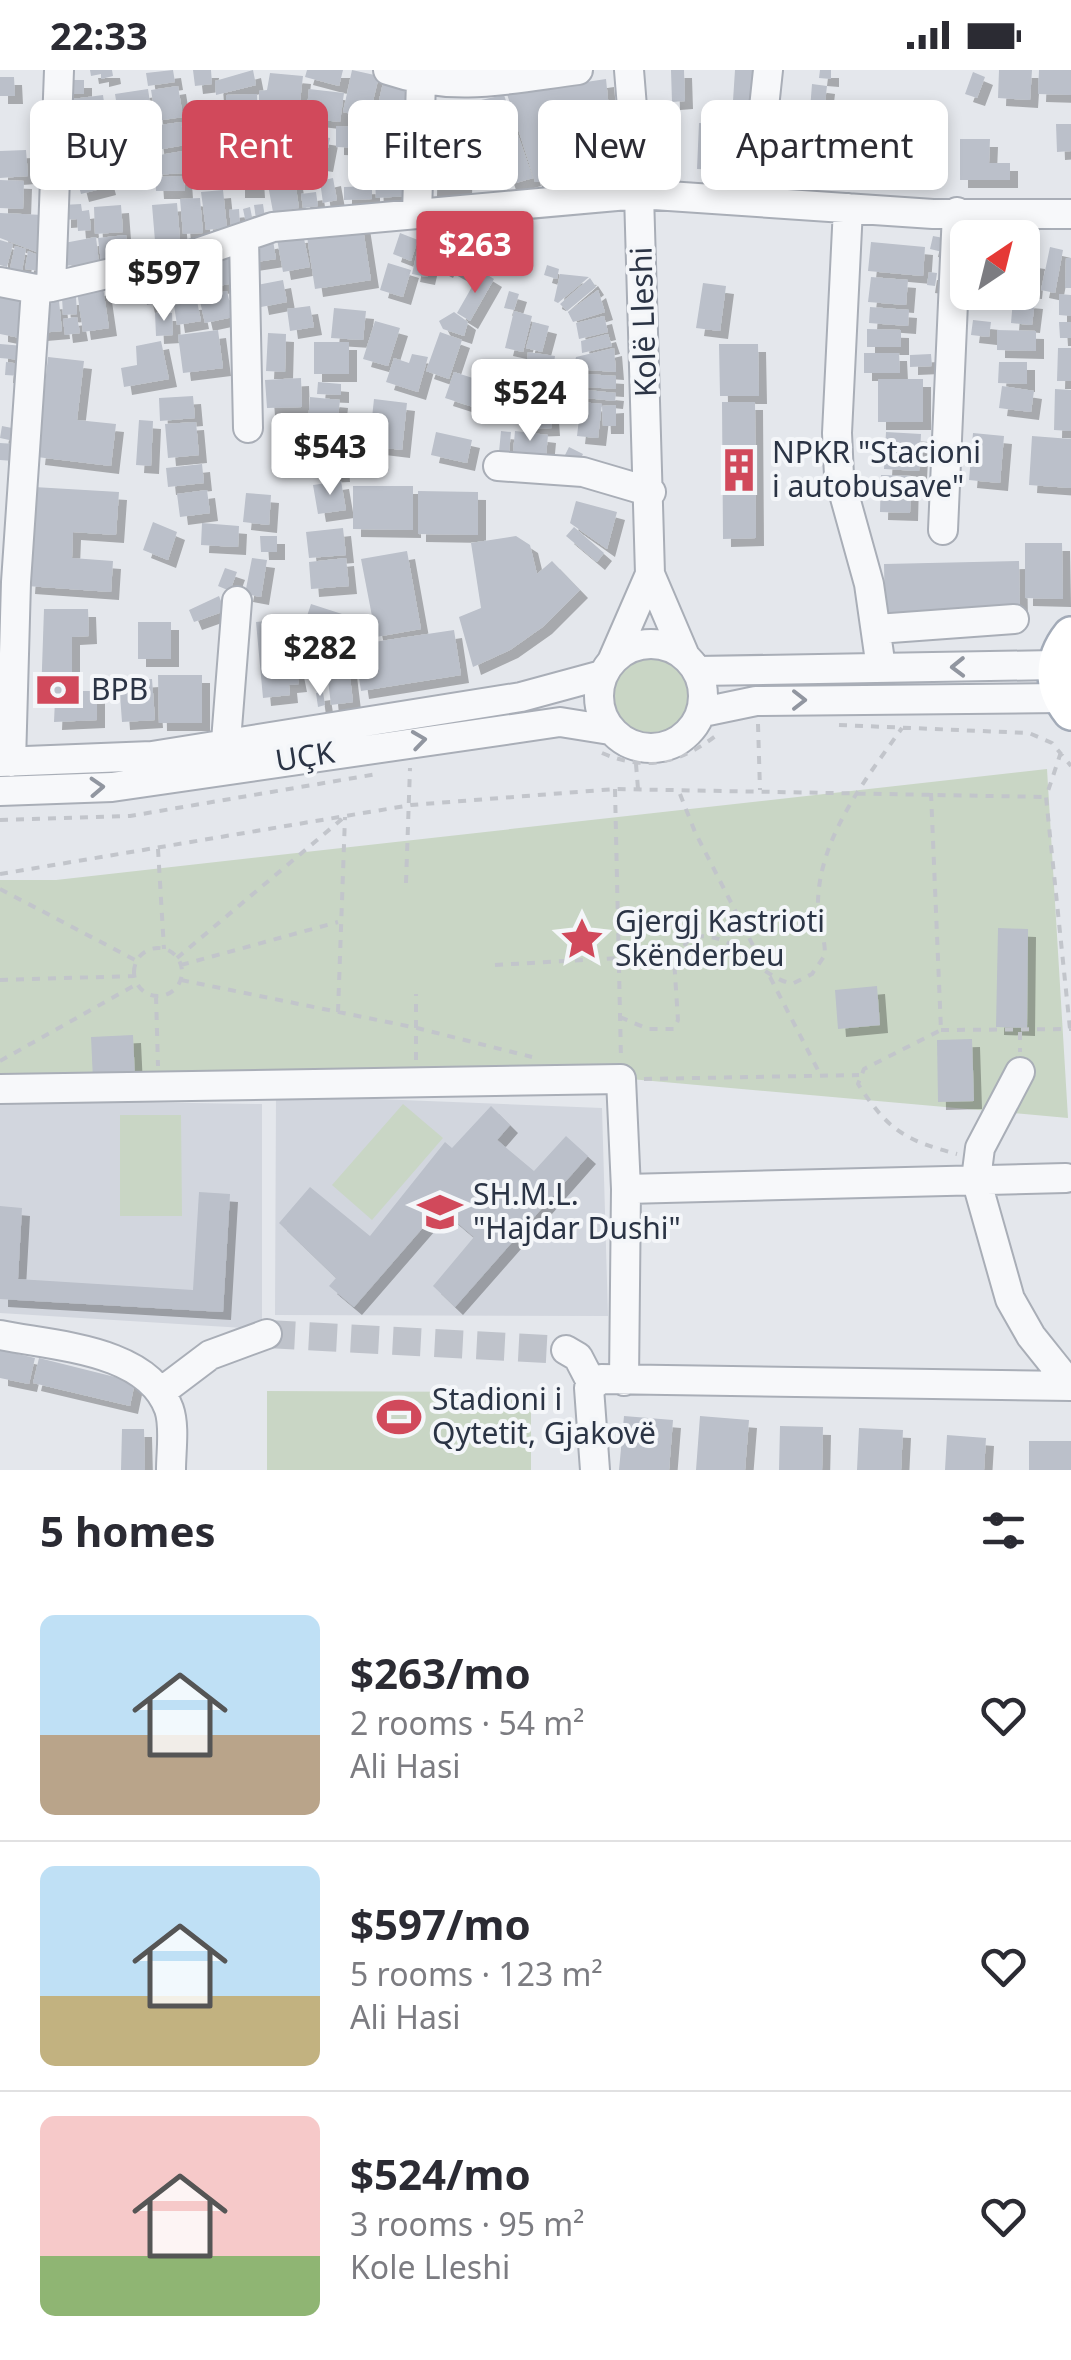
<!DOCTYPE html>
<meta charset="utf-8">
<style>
:root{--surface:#fff;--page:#f7f7f7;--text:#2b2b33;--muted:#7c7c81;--line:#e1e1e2;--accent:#d1495b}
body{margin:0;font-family:"Noto Sans",sans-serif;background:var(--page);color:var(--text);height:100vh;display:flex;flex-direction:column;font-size:38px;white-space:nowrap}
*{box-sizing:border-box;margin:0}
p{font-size:32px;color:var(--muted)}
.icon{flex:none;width:55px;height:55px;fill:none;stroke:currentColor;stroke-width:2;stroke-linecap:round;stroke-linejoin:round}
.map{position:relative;height:1400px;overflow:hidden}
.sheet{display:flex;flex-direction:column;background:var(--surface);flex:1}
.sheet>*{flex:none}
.banner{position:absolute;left:30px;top:30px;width:1012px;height:90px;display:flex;gap:20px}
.needle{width:65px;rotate:35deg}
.fabs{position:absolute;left:950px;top:150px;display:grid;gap:20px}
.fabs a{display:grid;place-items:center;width:90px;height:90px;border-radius:15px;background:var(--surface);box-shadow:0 5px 15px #0003;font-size:50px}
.price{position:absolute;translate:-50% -85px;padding:0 22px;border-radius:10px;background:#fff;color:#222;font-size:32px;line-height:65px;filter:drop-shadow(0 2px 5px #0008)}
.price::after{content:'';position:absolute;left:50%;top:60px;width:30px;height:22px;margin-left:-15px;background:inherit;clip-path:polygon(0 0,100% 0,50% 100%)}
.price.current{background:var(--accent);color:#fff}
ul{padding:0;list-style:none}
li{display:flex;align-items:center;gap:30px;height:250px;padding:0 40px}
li+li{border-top:2px solid var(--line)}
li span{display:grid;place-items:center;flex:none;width:280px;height:200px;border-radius:15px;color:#555}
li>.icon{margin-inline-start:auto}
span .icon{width:120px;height:120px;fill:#fffc;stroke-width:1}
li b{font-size:42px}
h2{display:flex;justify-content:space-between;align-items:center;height:120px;padding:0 40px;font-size:42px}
.pill{padding:0 35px;border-radius:15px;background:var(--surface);box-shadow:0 5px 15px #0003;font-size:35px;line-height:90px}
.pill.current{background:var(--accent);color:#fff}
.status{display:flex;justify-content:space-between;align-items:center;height:70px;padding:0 50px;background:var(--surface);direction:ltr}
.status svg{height:28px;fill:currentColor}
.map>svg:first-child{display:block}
</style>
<div class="status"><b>22:33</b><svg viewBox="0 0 49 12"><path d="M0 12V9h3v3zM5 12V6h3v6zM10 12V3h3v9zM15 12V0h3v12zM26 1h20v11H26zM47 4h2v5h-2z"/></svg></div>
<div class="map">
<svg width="1071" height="1400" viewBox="0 0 1071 1400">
<defs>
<filter id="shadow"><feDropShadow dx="8" dy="8" stdDeviation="0" flood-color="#0004"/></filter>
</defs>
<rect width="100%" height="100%" fill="#e4e7ec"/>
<path fill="#d2d6de" d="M276 1025 602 1038 608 1246 275 1245Z
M0 1030 262 1034V1259L0 1243Z"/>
<path fill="#c9d6c5" d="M612 627a40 40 0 1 1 80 0a40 40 0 1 1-80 0Z
M1047 699 1068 1048 608 1007 0 1006V810H56Z
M403 1034 443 1068 372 1150 332 1115Z
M120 1045H181L182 1146H120Z
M267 1321 531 1322V1400H267Z"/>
<path fill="#bbc0ca" filter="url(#shadow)" d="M90 0H112L113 6 101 9V4L91 6Z
M173 0 175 12 148 16 146 3Z
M193 0H211L212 14 195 16Z
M253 0 256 15 216 25 215 11Z
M307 0H343L339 16 305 7Z
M352 0 379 6 369 48 343 42Z
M671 0H684L685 31 672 32Z
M735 0H757L754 48 732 46Z
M820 0H831V9L819 8Z
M999 0H1032L1030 30 998 28Z
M1039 0H1071V25L1038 24Z
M973 2 985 7 977 28 965 24Z
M270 3 303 6 299 40 259 33V21L267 20Z
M0 7H14L15 26H0Z
M606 9 613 80 604 101 574 119 556 120 553 111 535 112 507 24Z
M63 10H84V24H63Z
M383 13 412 20 405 53 375 47Z
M812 14 827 16 824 41 810 40Z
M178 16 183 47 156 51 151 20Z
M148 19 152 46 119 50 115 24Z
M309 19 344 23 340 52 306 48Z
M257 24 258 56 227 57 226 25Z
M103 25 107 53 88 56 85 45 67 46 65 30Z
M504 25 533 108 509 115 481 30Z
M51 34V57H36V35Z
M266 44 303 46 301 79 263 77Z
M222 48 225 74 190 77 188 51Z
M770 48 808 50 806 73 769 71Z
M891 50 927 51 926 103 891 102Z
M181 52 185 75 157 80 153 56Z
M699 53 750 56 748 101 697 99Z
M1056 54H1071V81L1057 82Z
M336 56 359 57V78L336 77Z
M814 59 851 64 847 104 809 99Z
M37 61H49V81H37Z
M371 63H410V87H370Z
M304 64 330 68 325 94 300 90Z
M960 69H990L989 93H1010V110H960Z
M854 71 883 72V104H853Z
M430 72 465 73 464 120 429 119Z
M126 75 134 102 111 108 103 81Z
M98 79 108 117 81 124 71 86Z
M26 80 28 106 0 108V81Z
M183 81V103L155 105 154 86Z
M764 87 808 90 807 112 763 109Z
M406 93 408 126 376 128 374 95Z
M237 104H256L257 120H237Z
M184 106 185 121H156L155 107Z
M333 108 337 130 323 133 320 111Z
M0 110 24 111 23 139 0 138Z
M295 111 299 138 273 142 268 115Z
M372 116V129L344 130V117Z
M223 120 227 158 206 160 201 122Z
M316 122 318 136 303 138 301 124Z
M200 128 203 163 183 164 180 129Z
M177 133 180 169 155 171 152 135Z
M81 134 82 141 89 140 91 160 78 161 77 149 63 150V135Z
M263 134 265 148 256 149 254 135Z
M121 135 123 162 95 164 94 137Z
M250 137 253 152 246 153 243 139Z
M239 139 240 155 231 156 229 140Z
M0 143 43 145 42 184 0 168Z
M362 152 371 210 315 219 306 160Z
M400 163 418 170 411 191 393 184Z
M303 164 310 197 283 202 277 169Z
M126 165 129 188 101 192 98 168Z
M933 166 949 169 947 183 930 179Z
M96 167 99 193 63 196 64 173Z
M420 168 435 172 427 207 412 204Z
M0 170 13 174 7 197 0 195Z
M273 170 276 189 250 193 247 175Z
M871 172 925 177 923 206 868 201Z
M443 174 455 180 445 200 433 194Z
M15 176 26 179 22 201 10 198Z
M1050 177 1063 180 1055 223 1041 220Z
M28 181 43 187 41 201 25 199Z
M457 182 473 192 464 206 448 197Z
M228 184 234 213 209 218 203 189Z
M1066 188H1071V218H1065Z
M1022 189 1037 191 1034 221 1022 220Z
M187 193 191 226 174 228 170 195Z
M388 193 411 200 403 227 380 220Z
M547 195 559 199 557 209 544 205Z
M481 201 494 209 470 251 457 243Z
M929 202 937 203 935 216 927 215Z
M560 204 589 207 558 233 554 231Z
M871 207 908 210 906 235 868 232Z
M590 208 596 217 567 241 560 234Z
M164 209 166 216 161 218 164 231 147 235 142 215Z
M283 210 287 232 261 237 257 215Z
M703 213 726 216 720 261 696 258Z
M103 217 109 258 83 262 77 221Z
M598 220 605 242 573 252 568 242Z
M227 221 233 247 205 253 199 227Z
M509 221 519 224 514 240 504 238Z
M0 222 27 227 20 268 0 264Z
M1059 224 1071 225V246L1059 245Z
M62 227H76L77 244 63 245Z
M1013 229 1035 231 1032 255 1011 253Z
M59 231 62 261 39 263 37 232Z
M197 231 201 251 177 255 174 235Z
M310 236 314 257 290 261 287 239Z
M870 237 909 240 908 256 869 253Z
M334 238 366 241 363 270 331 268Z
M514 241 532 246 523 282 505 278Z
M454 242 468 252 464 266 443 259 439 251Z
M155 243H172L173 265 156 266Z
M604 246 608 262 579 269 576 253Z
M77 247 80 263 65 265 63 249Z
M973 250 991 252 989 267 971 265Z
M375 251 400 258 388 296 363 289Z
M533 252 549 256 542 282 526 278Z
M1059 252H1071V268H1060Z
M867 259 901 260V277H867Z
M218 260 223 298 183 303 178 265Z
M997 260 1036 261V281L997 280Z
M440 262 462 270 449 309 426 301Z
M268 263 286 264 285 302 266 301Z
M608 264 612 276 582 283 581 271Z
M161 271 169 309 124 317 121 298 137 295 136 276Z
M314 272H349V304H314Z
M0 274 24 276 23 290 0 288Z
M719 274H758L759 326H720Z
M614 278 616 302 573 299 576 287Z
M1058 278H1071V311H1057Z
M528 282 555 286 550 319 524 315Z
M864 283H899L900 303H864Z
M412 284 428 287 418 322 386 312 394 288 409 293Z
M931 284 932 296 910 297V285Z
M48 287 84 291 77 350 116 354 111 396 37 387Z
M6 292 21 294V306L5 305Z
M999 292H1027V314L998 313Z
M454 302 482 311 473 337 445 328Z
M572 303 616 306V319L571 316Z
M301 308 302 337 267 338 265 310Z
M878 309H923V352H878Z
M318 312 341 314V325L317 324Z
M483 314 508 320 502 344 477 337Z
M1002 316 1034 321 1031 342 999 338Z
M577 319 616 323 615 331 576 327Z
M1055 319 1071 320V361L1054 360Z
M193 326 195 348 160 351 159 328Z
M310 327 340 330 337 356 308 353Z
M374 329 407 333 402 380 369 376Z
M550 330 552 358 524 359 522 332Z
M581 332 602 334 598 368 577 366Z
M722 332H755L756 468 723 469Z
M616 335V356H603L602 336Z
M139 350 153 351 151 396 136 395Z
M196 352 199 385 168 388 165 354Z
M2 356 17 359 14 371 0 368Z
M501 361 511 362 509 383 499 382Z
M515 361 548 365 546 386 513 383Z
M436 362 472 370 467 393 431 385Z
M886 362 921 364 919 401 884 399Z
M973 363 1004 366 1000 413 969 410Z
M1032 366 1071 369V418L1029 415Z
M0 373 16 374 14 391 0 390Z
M569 377 583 384 577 396 563 389Z
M340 378 342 404 319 405 317 380Z
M202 394 204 413 168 417 166 398Z
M881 405 911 406 910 443 880 442Z
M341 411 346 440 318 444 313 415Z
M353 416H413V460L353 459Z
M34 417 119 422 116 465 73 462 72 488 113 491 111 522 27 516Z
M207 420 210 443 180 447 177 424Z
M418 421 478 422V465L418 464Z
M246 423 271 425 269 455 243 452Z
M576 431 617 442 607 479 570 453Z
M153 452 177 462 168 490 143 480Z
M202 453 239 456 238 477 201 475Z
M574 457 604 483 597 492 566 466Z
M343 458 346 485 309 488 306 462Z
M260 466H277V482H261Z
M516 466 530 475 537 504 552 491 580 520 544 556 510 580 473 597 459 547 481 538 471 473Z
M1025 473H1062L1063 529 1025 528Z
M407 481 421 559 376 567 361 489Z
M252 488 267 490 261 527 245 524Z
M346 488 349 516 311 519 309 492Z
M1019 491 1020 541 885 544 884 494Z
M225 498 237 502 230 521 218 516Z
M219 526 225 541 194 552 189 540Z
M311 534 342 544 333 574 301 564Z
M44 539H88L89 566 72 567V621H97V650L54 652 55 629 41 627Z
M286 549 299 614 289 615 290 625 263 628 256 552Z
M138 552H171V589H138Z
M454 560 461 605 361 621 354 575Z
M347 582 353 632 331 635 325 585Z
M158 605H202V653H159Z
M152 609 155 650 122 652 119 611Z
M323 622 325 635 318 637 316 623Z
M998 858 1028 859 1027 958 996 957Z
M877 916 880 955 838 959 835 920Z
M133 965 135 1008 93 1010 91 967Z
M972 969 974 1031 938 1032 937 970Z
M491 1036 510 1055 497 1070 534 1101 566 1066 588 1086 455 1237 433 1216 474 1167 440 1138 354 1237 329 1216 336 1208 279 1153 310 1117 370 1166 445 1072 452 1078Z
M199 1122 230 1124 223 1242 0 1229V1136L22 1138 18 1209 193 1220Z
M0 1280 35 1288 29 1314 0 1308Z
M39 1288 135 1312 130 1336 33 1313Z
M624 1346 673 1350 669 1400H619Z
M700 1346 749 1350 745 1400H696Z
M780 1356 823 1357 822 1400H779Z
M859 1358 903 1360 901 1400H857Z
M122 1359H144L145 1400H121Z
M947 1365 986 1368 984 1400H945Z
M1029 1371H1071V1400H1029Z"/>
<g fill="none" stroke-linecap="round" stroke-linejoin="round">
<path stroke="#bfc3cb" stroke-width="28" stroke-dasharray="28 14" stroke-linecap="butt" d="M267 1264 566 1280"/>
<g stroke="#a9aeb7" stroke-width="32">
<path id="minor" d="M388 0C455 23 509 9 578 0
M629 0 639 124 650 504 685 586
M754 131 768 0
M848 138 837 363 839 406 869 514 881 598
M417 143 421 11
M244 169 248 358
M0 212 36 219 51 217 197 183 273 157 639 124 933 144H1071
M51 217 59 0
M498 396 583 402 651 422
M943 460 957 142
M877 559 1014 549
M599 626a52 52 0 1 1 104 0a52 52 0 1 1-104 0Z
M613 589 650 504
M697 601 1055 595
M703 642 756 631 1061 628
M226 671 237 531
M0 692 152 686 521 627 602 605
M11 692 16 512 36 219
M0 721 112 717 560 652 610 660
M1020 1002 980 1078 976 1109 1010 1229 1031 1266 1071 1316
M0 1019 621 1009 626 1119 1066 1108
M0 1265C53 1276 148 1279 169 1339 175 1356 171 1381 171 1400
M566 1280 578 1287 592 1314
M624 1311 626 1119
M161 1322 210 1285 267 1264
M595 1400 589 1318 601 1309 1071 1316"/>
</g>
<g stroke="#a3abb8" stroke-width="40">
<path id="major" d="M1071 565C1051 590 1051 617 1071 642"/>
</g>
<path stroke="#c2c5cb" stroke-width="4" stroke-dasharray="8 8" stroke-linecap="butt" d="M758 654 760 720
M839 655 1029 663 1052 673 1071 696
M1061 682 1046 727 1070 959
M602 683C646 702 681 693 718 664
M636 694 638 719
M615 719 621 989
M931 723 941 960 864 999 858 1014C888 1060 904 1070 957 1084
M680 724 695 762 763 895
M0 750 130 746 377 704
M158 779 164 879
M0 804 411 735 615 719 1046 727
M406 813 410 698
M0 819 137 891
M134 902a24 24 0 1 1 48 0a24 24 0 1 1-48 0Z
M177 888 342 749
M181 895 338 852
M495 895 618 888
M770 907 821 1006
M0 910 134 906
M181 910 417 958 532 987
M156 926 158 996
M338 942 345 747
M620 947 648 959H674L678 950 674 889 691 867C739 860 751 903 792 914L812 904 825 885C825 867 818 850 818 831 820 766 866 709 902 658
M941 960 1071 959
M1020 962V982
M416 990V924
M0 991 137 914
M644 1009 859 1005"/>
<use href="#minor" stroke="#f7f8fa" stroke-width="28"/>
<use href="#major" stroke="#fff" stroke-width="35"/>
</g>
<defs><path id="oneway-chevron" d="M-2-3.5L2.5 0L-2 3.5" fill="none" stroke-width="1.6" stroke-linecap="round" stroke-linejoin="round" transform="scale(2.5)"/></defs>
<g stroke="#9196a0">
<use href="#oneway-chevron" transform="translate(958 597) rotate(179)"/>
<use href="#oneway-chevron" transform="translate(799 630)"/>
<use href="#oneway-chevron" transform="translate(419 670) rotate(-8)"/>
<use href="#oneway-chevron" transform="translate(97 717) rotate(-3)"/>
</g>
<defs>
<g id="building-bare" transform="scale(3.45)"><path d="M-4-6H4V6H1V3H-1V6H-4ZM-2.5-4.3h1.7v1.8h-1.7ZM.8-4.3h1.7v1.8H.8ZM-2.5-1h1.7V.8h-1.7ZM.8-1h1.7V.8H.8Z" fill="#d1495b" stroke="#f4f6f9" stroke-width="2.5" paint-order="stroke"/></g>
<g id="bank-bare" transform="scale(3.45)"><path d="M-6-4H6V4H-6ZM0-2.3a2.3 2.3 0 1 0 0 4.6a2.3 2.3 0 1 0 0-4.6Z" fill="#d1495b" stroke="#f4f6f9" stroke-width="2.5" paint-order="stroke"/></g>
<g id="sight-bare" transform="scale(3.45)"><path d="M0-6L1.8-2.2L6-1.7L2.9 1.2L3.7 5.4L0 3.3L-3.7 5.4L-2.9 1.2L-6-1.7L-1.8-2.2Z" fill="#d1495b" stroke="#f4f6f9" stroke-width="2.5" paint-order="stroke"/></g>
<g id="school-bare" transform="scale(3.45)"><path d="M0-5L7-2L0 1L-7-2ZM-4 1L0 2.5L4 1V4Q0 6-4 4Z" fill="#d1495b" stroke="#f4f6f9" stroke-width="2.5" paint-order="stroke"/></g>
<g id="stadium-bare" transform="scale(3.45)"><path d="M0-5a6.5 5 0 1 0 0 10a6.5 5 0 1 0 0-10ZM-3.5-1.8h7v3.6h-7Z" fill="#d1495b" stroke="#f4f6f9" stroke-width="2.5" paint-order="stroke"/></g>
</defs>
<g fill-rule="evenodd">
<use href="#building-bare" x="739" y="400"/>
<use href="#bank-bare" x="58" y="620"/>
<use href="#sight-bare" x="582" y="869"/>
<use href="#school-bare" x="440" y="1142"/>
<use href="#stadium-bare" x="399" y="1347"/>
</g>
<g text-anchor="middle" stroke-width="8" stroke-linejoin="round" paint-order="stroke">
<g font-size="30" fill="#2b3445" stroke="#f4f6f9">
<text transform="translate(644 252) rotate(-92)" y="10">Kolë Lleshi</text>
<text transform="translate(305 687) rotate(-9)" y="10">UÇK</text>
</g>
<g font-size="30" fill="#2b3445" stroke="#f4f6f9" text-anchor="start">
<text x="772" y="393">NPKR "Stacioni<tspan x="772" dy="34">i autobusave"</tspan></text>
<text x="91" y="630">BPB</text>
<text x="615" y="862">Gjergj Kastrioti<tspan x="615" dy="34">Skënderbeu</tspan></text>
<text x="473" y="1135">SH.M.L.<tspan x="473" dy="34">"Hajdar Dushi"</tspan></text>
<text x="432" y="1340">Stadioni i<tspan x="432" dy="34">Qytetit, Gjakovë</tspan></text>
</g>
</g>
</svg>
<div class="fabs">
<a><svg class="needle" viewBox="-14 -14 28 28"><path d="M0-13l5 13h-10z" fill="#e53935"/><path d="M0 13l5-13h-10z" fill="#7c7c81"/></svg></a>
</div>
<b class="price current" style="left:475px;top:226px">$263</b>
<b class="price" style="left:164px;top:254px">$597</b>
<b class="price" style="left:530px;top:374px">$524</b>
<b class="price" style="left:330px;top:428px">$543</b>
<b class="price" style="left:320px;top:629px">$282</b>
<div class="banner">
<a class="pill">Buy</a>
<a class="pill current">Rent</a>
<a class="pill">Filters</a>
<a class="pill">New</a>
<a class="pill">Apartment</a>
</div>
</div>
<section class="sheet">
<h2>5 homes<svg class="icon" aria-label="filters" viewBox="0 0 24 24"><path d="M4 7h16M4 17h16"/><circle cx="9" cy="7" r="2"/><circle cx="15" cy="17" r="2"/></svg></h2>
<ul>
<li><span style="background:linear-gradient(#bfe0f5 60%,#b9a48a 0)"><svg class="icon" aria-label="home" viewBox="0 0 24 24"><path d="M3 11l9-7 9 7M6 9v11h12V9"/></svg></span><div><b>$263/mo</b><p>2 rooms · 54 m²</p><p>Ali Hasi</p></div><svg class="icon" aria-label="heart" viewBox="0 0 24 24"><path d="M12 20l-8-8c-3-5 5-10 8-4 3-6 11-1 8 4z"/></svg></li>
<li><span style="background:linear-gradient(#bfe0f5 65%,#c2b280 0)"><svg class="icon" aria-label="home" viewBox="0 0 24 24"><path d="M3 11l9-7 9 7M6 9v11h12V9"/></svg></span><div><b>$597/mo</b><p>5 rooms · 123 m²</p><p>Ali Hasi</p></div><svg class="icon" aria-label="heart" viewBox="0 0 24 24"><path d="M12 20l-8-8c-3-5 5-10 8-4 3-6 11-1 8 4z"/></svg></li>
<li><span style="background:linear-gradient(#f6c9c9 70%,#8fb573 0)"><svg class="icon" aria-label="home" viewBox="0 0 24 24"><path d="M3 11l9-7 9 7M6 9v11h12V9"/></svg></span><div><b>$524/mo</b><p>3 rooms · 95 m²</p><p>Kole Lleshi</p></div><svg class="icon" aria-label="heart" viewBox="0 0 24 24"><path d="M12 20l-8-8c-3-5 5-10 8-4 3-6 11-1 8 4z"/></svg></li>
</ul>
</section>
